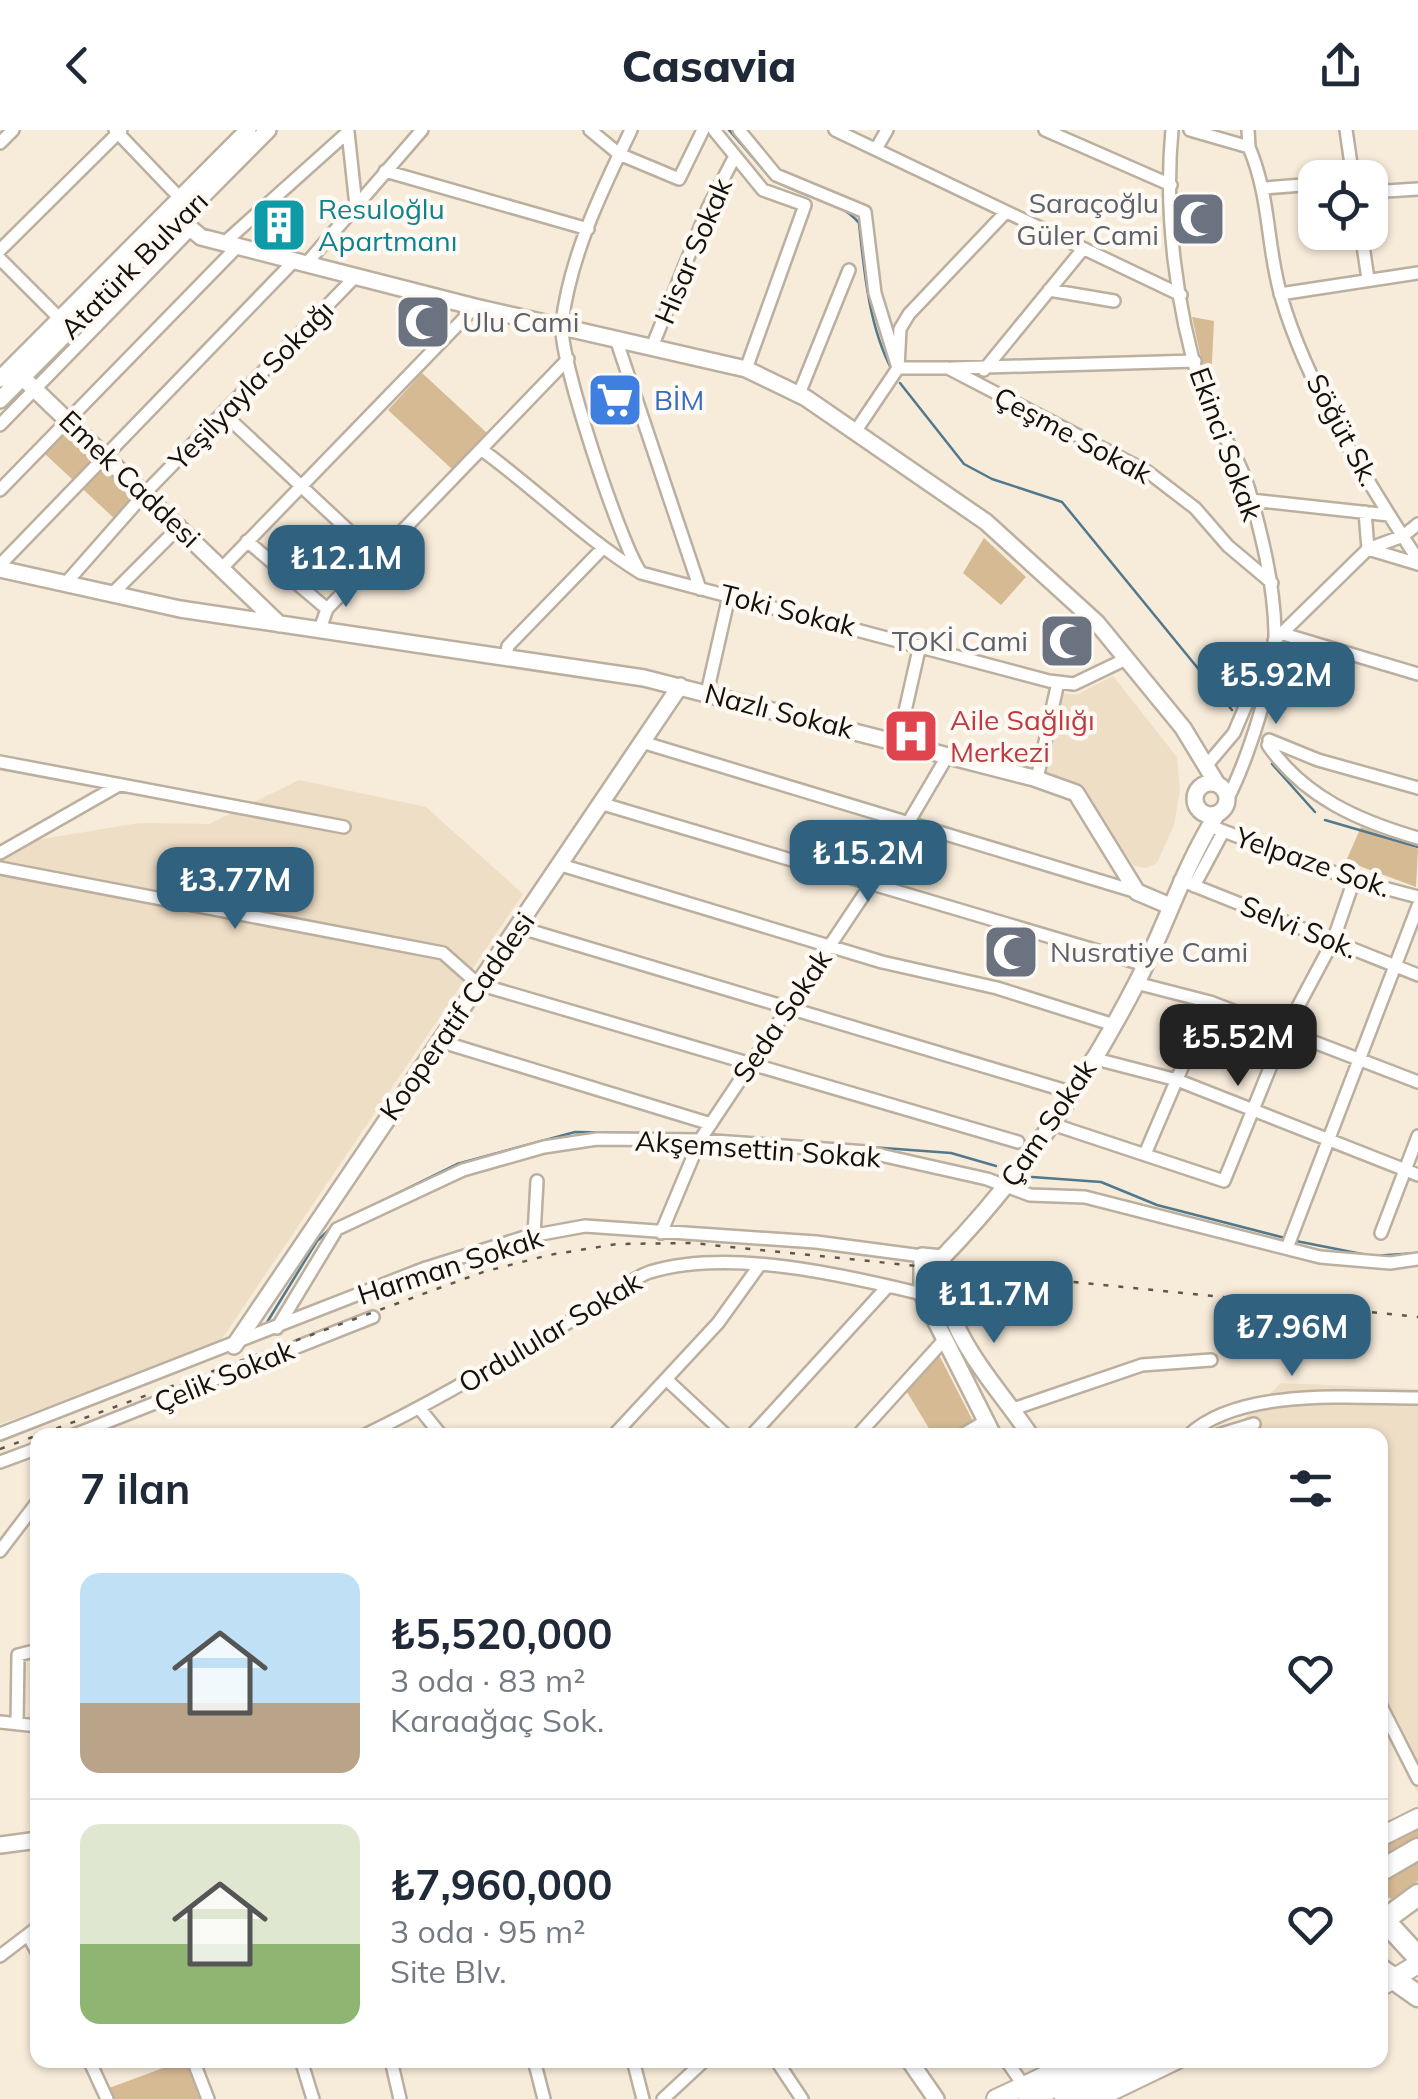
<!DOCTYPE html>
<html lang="tr">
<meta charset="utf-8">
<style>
:root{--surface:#fff;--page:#f2f2f3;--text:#1f2937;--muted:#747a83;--line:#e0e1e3;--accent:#30627f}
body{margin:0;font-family:Mulish,sans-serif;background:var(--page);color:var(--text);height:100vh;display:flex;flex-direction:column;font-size:38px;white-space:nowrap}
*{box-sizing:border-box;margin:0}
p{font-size:32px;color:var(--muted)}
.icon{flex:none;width:55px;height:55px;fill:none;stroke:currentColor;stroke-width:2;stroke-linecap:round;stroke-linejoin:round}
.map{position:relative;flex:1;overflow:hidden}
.side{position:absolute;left:30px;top:1298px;width:1358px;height:640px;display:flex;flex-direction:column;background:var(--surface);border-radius:20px;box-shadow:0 2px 8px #0004}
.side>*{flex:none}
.tools{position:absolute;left:1298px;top:30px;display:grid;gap:20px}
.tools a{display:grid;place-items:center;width:90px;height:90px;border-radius:20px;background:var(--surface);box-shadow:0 2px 8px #0004;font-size:50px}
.price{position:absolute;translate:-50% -85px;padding:0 22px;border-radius:20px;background:var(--accent);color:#fff;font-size:32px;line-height:65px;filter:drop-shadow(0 2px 5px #0008)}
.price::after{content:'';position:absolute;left:50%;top:60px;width:30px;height:22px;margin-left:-15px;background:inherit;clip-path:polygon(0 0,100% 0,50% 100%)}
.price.active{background:#222;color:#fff}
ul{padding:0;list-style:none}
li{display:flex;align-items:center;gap:30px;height:250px;padding:0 50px}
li+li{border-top:2px solid var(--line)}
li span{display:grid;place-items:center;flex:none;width:280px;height:200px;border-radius:20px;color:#555}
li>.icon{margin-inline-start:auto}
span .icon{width:120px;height:120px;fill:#fffc;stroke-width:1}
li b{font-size:42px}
h2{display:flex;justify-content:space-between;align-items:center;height:120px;padding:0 50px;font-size:42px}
header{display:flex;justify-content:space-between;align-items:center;height:130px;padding:0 50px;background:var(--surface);font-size:45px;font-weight:800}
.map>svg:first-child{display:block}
</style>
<header><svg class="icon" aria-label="back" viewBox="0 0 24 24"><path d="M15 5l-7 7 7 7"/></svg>Casavia<svg class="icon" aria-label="share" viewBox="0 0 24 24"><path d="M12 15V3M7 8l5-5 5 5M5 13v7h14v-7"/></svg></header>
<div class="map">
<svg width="1418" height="1969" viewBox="0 0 1418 1969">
<rect width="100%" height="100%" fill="#f7ebda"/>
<path fill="#efdec6" d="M1113 546 1177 627 1180 660 1174 695 1157 733 1146 738 1134 736 1080 659 1043 641 1058 567 1062 563 1076 565Z
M299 650 426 677 523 764 217 1216 0 1294V716L139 693 209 694Z
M1281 1253 1418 1259V1664L1380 1593V1305H1227Z"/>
<path fill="#d5ba94" d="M1192 187 1214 191 1211 251 1206 250Z
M422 243 487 303 453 340 388 280Z
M67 301 137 367 115 389 45 324Z
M984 408 1026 447 1001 475 963 443Z
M1361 697 1418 719 1416 757 1346 731Z
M939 1225 974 1293 952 1305H933L904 1257Z
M1418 1681V1712L1380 1731V1698Z
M1418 1727V1751L1392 1769 1380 1764V1751Z
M185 1930 200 1969H113L109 1958Z"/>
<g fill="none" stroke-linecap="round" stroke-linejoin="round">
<path stroke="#52788c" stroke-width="2.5" d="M729 0 769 46
M776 50C800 68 840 69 859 93 864 141 869 197 892 240
M900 253 964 334 992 349 1062 372 1232 580
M1272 634 1315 682
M1325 690 1418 717
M711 1005 852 1015
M870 1017 951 1023 996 1036
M1032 1047 1101 1052 1157 1075 1285 1108
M343 1090 457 1034 575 1002 692 1004
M1296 1111 1372 1126 1418 1123
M266 1194 317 1111 332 1097"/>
<g stroke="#bbaf9f" stroke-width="16">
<path id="street" d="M115 0 180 68
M590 0 619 24 679 49 703 0
M631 0C602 60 570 126 562 193 558 226 619 409 639 440
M714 0 763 60 805 75 746 239
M739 0 776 45 865 82 875 163 898 238H948L1148 342 1195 378 1228 416 1272 453
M835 0 1181 165
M1045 0 1171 55
M1172 0C1164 82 1176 178 1201 257 1213 293 1238 323 1249 360 1262 406 1274 454 1275 502 1276 545 1247 631 1227 670
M1190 0 1249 17 1248 0
M1346 0 1353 48
M348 2 356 76
M0 13 13 0
M1249 17C1271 70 1266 114 1281 166 1307 256 1367 351 1418 430
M876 19 887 0
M385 41 588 99
M1265 58 1315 54
M1370 62 1418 59
M1361 102 1368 149
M224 113 348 2
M0 120 121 0
M0 129 60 189
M306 134 422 0
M1049 160 1114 171
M1280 164 1418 143
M616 209 700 459
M652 217 708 78 735 26
M952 238 1195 231
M984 240 1083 119
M799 264 849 140
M223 283 379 429
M0 295 190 100
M855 302 898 238 900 199 909 184 1006 82
M482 320C536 359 584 408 641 443L1049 551 1074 554 1126 529
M0 360 237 117
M1251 370 1389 385
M1365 382 1368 419 1418 434
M247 411 327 479
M0 435 294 131
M222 438 475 177
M65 454 146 362 355 147
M112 464 180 396
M320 499 327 479 568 229
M1280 503 1418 544
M1274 511 1368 419 1403 406 1418 394
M506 526 508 516 602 419
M707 563 729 466
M1269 610 1318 630 1418 658
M898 612 920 515
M645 613 1137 762
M1268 615C1304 667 1359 691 1418 708
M0 632 344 697
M1206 636 1234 603 1266 528
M1037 649 1058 552
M603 674 1145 835
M1210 696 1354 750 1418 767
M0 723 119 655
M561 735 882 832 997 858 1114 895
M0 738 443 823 478 854 1018 1012
M1180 750 1418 845
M1194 756 1223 702
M518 797 1070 962
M1136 853 1210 872 1418 952
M439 911 711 994
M1092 928 1177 950 1418 1045
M1049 993 1224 1051 1285 901 1333 811 1354 750
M1145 1024 1210 872
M661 1103 700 1010 881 739 948 625
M1381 1103 1418 1006
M534 1105 537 1051
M1287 1118 1418 776
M277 1198 337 1099 463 1040 544 1017 597 1009 700 1010 867 1022 987 1049 1030 1065 1085 1067 1320 1127 1390 1133 1418 1129
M666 1249 726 1305
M420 1279 441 1305
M1013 1279 1142 1235 1211 1230
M0 1304 423 1139 525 1107 585 1096 816 1112 922 1126
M74 1305 373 1187
M365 1305C446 1266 521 1219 599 1175 615 1165 632 1148 650 1142 729 1118 844 1145 922 1164
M614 1305 718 1193 759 1136
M752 1305 888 1156
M858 1305 944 1210
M962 1305 986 1291
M1189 1305C1240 1257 1353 1268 1418 1268
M1218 1305 1254 1294
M0 1332 38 1318
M0 1421 38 1371
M1380 1574 1418 1649
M0 1592 38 1596
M17 1594 18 1525 38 1520
M28 1805 38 1824
M0 1826 38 1797
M89 1930 107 1969
M193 1930 208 1969
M301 1930 313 1969
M391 1930 400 1969
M534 1930 544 1969
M633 1930 643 1969
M776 1930 802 1969
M1006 1930 1024 1956
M663 1969 705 1930"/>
</g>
<g stroke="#bbaf9f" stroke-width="20">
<path id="secondary" d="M168 80 201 107 475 177 746 239 806 268 986 392 1097 493 1183 598 1217 654
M22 247 279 494
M0 249 248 0
M0 270 268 0
M0 439 180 479 644 548 1034 648 1076 663 1137 762 1170 776
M1195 669a16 16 0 1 1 32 0a16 16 0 1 1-32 0Z
M942 1128C1018 1050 1085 953 1135 856 1165 799 1183 738 1217 684
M942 1128 922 1126V1164L993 1305
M942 1128C938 1198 994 1251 1030 1305
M234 1216 680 556
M0 1715 38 1710
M909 1930 936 1969"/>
</g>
<g stroke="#bbaf9f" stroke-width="22">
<path id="primary" d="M1380 1707 1418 1688
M1380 1857 1418 1834
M996 1969 1079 1930
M1095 1969 1176 1930"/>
</g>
<g stroke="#bbaf9f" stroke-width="25">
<path id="highway" d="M1380 1741 1418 1719
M1384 1790 1418 1827
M1384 1790 1418 1765
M1380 1839 1418 1866
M1029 1969 1108 1930
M1065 1969 1142 1930"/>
</g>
<use href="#street" stroke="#fff" stroke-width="11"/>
<use href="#secondary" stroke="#fff" stroke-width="15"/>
<use href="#primary" stroke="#fff" stroke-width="18"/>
<use href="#highway" stroke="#fff" stroke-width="20"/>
<path stroke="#5e574e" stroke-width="2.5" stroke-dasharray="5 10" stroke-linecap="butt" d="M0 1319 483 1142 549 1125 617 1114 692 1113 1418 1187"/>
</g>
<defs>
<g id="mosque-square" transform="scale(2.875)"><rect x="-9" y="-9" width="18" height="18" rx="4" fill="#6b7280" stroke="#fef9f2"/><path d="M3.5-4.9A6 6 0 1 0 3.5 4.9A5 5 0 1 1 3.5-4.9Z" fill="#fff"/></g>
<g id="building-square" transform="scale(2.875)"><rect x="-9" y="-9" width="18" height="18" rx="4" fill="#0f9aa8" stroke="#fef9f2"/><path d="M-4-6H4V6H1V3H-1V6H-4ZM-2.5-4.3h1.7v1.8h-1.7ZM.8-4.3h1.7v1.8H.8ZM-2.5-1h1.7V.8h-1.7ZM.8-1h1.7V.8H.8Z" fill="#fff"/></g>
<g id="supermarket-square" transform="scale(2.875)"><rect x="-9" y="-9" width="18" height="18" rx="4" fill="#3f7fe0" stroke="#fef9f2"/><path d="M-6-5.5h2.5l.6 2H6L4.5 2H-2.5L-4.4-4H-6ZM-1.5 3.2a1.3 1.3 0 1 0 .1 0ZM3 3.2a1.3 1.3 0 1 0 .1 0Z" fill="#fff"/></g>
<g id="hospital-square" transform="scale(2.875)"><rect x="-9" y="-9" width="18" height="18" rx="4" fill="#e0444e" stroke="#fef9f2"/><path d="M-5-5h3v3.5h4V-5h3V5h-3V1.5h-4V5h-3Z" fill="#fff"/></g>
</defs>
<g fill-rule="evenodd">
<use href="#mosque-square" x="1198" y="89"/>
<use href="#building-square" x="279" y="95"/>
<use href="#mosque-square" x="423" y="192"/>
<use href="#supermarket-square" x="615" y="270"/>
<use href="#mosque-square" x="1067" y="511"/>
<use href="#hospital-square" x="911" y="606"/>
<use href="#mosque-square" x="1011" y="822"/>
</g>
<g text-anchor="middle" stroke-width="9" stroke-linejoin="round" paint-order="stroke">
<g font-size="28" fill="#5b616d" stroke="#fef9f2" text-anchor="end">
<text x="1159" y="83">Saraçoğlu<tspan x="1159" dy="32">Güler Cami</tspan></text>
<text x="462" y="202" text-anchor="start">Ulu Cami</text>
<text x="1028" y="521">TOKİ Cami</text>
<text x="1050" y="832" text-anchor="start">Nusratiye Cami</text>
</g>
<g font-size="28" fill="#0d838f" stroke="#fef9f2" text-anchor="start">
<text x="318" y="89">Resuloğlu<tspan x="318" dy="32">Apartmanı</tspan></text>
</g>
<g font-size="28" fill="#14100a" stroke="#fef9f2">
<text transform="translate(693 121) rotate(-67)" y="10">Hisar Sokak</text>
<text transform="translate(134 135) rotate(-45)" y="10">Atatürk Bulvarı</text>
<text transform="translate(251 255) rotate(-46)" y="10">Yeşilyayla Sokağı</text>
<text transform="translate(1343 300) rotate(62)" y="10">Söğüt Sk.</text>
<text transform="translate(1073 305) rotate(28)" y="10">Çeşme Sokak</text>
<text transform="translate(1226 314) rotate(70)" y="10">Ekinci Sokak</text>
<text transform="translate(130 349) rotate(44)" y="10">Emek Caddesi</text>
<text transform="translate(788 480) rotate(14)" y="10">Toki Sokak</text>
<text transform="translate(779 581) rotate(14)" y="10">Nazlı Sokak</text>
<text transform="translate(1313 732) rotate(19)" y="10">Yelpaze Sok.</text>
<text transform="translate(1299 797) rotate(22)" y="10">Selvi Sok.</text>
<text transform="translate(457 886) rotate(-55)" y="10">Kooperatif Caddesi</text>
<text transform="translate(782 886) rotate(-56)" y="10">Seda Sokak</text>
<text transform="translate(1048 993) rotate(-56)" y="10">Çam Sokak</text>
<text transform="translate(758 1019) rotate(4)" y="10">Akşemsettin Sokak</text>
<text transform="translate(450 1136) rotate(-18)" y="10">Harman Sokak</text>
<text transform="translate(550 1202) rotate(-31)" y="10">Ordulular Sokak</text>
<text transform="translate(224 1246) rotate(-22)" y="10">Çelik Sokak</text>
</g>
<g font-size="28" fill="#366cbe" stroke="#fef9f2" text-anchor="start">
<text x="654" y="280">BİM</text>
</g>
<g font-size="28" fill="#be3a42" stroke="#fef9f2" text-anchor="start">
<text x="950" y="600">Aile Sağlığı<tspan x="950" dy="32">Merkezi</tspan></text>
</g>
</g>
</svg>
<div class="tools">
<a><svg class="icon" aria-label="locate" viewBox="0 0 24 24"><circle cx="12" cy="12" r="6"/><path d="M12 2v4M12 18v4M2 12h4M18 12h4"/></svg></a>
</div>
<b class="price" style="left:346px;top:480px">₺12.1M</b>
<b class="price" style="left:1276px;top:597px">₺5.92M</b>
<b class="price" style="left:868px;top:775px">₺15.2M</b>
<b class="price" style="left:235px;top:802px">₺3.77M</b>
<b class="price active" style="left:1238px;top:959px">₺5.52M</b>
<b class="price" style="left:994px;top:1216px">₺11.7M</b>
<b class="price" style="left:1292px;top:1249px">₺7.96M</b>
<section class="side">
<h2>7 ilan<svg class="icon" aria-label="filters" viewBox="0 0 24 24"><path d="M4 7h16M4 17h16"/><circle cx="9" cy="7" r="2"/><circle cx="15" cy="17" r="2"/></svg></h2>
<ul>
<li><span style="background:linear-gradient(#bfe0f5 65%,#b9a48a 0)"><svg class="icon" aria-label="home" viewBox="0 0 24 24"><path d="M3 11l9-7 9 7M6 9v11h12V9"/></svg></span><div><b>₺5,520,000</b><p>3 oda · 83 m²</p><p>Karaağaç Sok.</p></div><svg class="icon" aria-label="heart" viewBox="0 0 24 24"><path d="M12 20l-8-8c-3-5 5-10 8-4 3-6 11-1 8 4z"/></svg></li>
<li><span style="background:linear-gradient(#dfe7d0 60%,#8fb573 0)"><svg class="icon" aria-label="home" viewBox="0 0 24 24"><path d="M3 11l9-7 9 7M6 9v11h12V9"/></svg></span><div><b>₺7,960,000</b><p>3 oda · 95 m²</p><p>Site Blv.</p></div><svg class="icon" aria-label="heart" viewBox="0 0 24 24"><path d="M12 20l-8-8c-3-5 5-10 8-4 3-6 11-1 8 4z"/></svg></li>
</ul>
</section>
</div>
